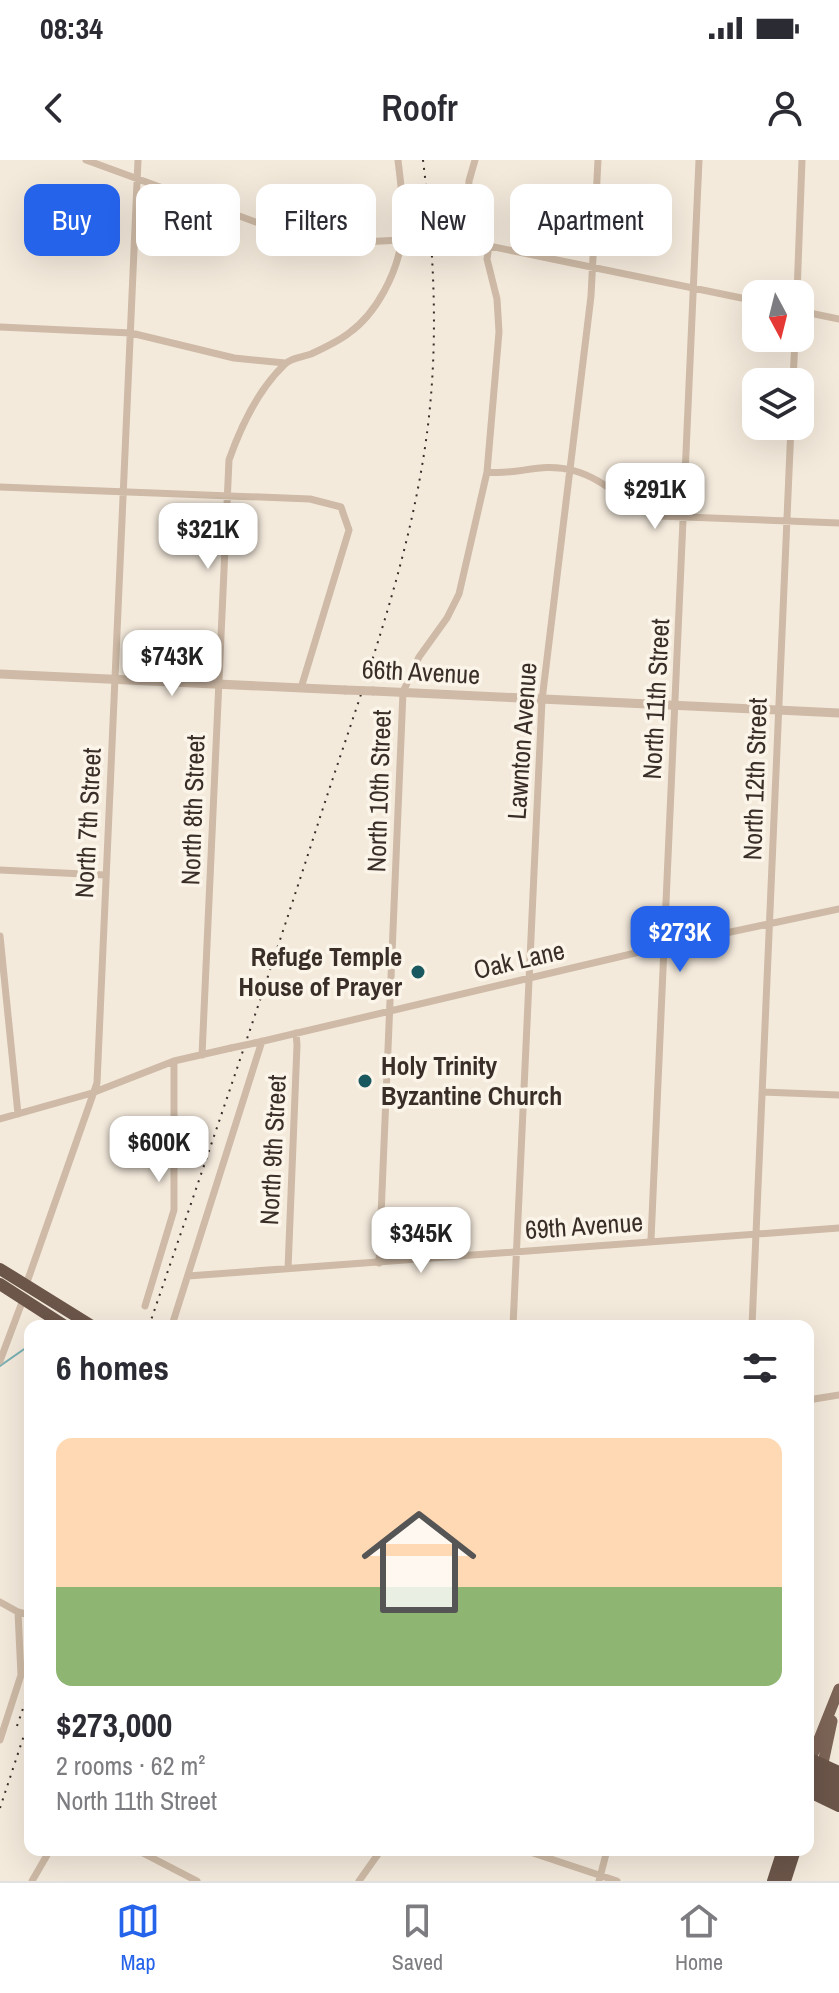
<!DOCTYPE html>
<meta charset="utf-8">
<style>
:root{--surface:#fff;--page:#f7f7f7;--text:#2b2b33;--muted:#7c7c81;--line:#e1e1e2;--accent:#2563eb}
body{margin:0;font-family:"Archivo Narrow",sans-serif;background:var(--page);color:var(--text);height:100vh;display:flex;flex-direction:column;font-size:30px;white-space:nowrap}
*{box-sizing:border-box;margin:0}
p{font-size:26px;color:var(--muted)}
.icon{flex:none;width:44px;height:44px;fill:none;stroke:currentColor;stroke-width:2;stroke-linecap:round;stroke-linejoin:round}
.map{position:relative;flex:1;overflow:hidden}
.sheet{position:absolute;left:24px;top:1160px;width:790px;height:536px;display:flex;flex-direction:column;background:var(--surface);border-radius:16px;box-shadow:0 8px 32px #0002}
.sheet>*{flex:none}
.banner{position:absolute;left:24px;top:24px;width:792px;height:72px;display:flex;gap:16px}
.needle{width:52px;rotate:173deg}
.fabs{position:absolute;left:742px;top:120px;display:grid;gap:16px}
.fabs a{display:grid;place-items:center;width:72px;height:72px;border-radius:16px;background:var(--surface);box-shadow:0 8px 32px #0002;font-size:40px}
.price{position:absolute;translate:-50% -68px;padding:0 18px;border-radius:16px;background:#fff;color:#222;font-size:26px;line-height:52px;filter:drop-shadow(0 2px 4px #0008)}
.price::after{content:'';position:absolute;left:50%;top:48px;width:24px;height:18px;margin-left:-12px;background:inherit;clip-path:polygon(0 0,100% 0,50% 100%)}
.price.active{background:var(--accent);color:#fff}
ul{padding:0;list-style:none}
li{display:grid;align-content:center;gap:16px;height:424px;padding:0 32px}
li+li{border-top:2px solid var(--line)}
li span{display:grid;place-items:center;height:248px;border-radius:16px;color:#555}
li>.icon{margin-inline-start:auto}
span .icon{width:144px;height:144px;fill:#fffc;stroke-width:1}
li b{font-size:34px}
h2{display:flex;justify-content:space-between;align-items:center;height:96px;padding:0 32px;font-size:34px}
.tag{padding:0 28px;border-radius:16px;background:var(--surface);box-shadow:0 8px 32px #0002;font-size:28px;line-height:72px}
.tag.active{background:var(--accent);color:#fff}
.status{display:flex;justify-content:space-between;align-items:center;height:56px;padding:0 40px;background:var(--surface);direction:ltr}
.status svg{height:22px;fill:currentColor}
header{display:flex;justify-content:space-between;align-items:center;height:104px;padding:0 32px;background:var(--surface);font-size:36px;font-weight:600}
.dock{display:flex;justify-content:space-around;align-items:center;height:112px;border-top:2px solid var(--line);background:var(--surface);font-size:22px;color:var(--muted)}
.dock a{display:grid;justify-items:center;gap:4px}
.dock .active{color:var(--accent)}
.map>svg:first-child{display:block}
</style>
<div class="status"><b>08:34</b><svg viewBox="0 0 49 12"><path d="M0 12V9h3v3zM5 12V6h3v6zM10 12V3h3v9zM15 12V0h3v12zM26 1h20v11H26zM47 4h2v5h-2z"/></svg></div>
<header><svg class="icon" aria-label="back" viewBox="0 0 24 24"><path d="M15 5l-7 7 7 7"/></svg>Roofr<svg class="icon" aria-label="person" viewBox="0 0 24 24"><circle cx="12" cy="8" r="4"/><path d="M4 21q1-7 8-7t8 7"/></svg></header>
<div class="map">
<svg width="839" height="1721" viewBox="0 0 839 1721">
<rect width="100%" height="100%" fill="#f4eadc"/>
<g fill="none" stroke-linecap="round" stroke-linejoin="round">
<path stroke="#78b0b4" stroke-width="2" d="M0 1206 30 1185"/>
<path stroke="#cebaa6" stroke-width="7" d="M86 0 294 76 342 83 441 78 465 81 756 141
M465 81 469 21 475 0
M797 134 802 0
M800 151 839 159
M0 167 131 173 234 198 285 203
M793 222 795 178
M487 312C518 316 540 301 575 311 607 320 628 347 659 356L839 363
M0 327 310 339 341 347 349 370 301 528
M0 710 105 715
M0 776 18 954
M255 883 665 786 839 749
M202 895 229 300C241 266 257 231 284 205 290 198 303 197 311 194 324 188 339 181 349 173 377 153 397 113 402 79 405 53 401 26 398 0
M762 932 839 935
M0 959 92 933 174 901 231 888
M651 1080 699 0
M379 1103 403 532 419 497 447 458 459 434 487 312 499 172 497 139 487 99 489 85
M288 1109 297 885 296 873
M188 1116 839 1068
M26 1125 97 923 138 0
M145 1146 174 1050V901
M178 1166 173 1162 262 881
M513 1166 542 540 591 136 598 0
M752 1166 791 266
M0 1201 24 1137
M808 1240 839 1235
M0 1442 18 1452 30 1455
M0 1580 21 1515 18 1452
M137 1690 197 1721
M524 1690 617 1721
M32 1721 50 1690
M359 1721 381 1690
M599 1721 607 1690"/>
<path stroke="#cebaa6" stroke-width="9" d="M0 514 345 530
M373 531 839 553"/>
<path stroke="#7d6557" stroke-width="11" d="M811 1599 839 1529
M823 1603 832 1561"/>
<path stroke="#6c564a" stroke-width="12" d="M0 1109 92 1166
M0 1124 65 1166
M808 1598 839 1612
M813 1610 839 1623
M808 1619 839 1634
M808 1631 839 1646
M773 1721 783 1690
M785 1721 795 1690"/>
<path stroke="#3a2e28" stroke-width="2" stroke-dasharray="2 6" stroke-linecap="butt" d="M149 1166C205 1003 261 840 314 676 356 544 409 411 427 273 439 182 434 90 423 0
M17 1566 30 1528
M0 1648 30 1557"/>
<path stroke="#cebaa6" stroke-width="7" d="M231 888 255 883"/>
<path stroke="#cebaa6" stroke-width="9" d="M345 530 373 531"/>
<path stroke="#6c564a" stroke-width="12" d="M808 1609 810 1603
M814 1629 821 1609"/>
</g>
<g fill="#19585f" stroke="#fbf4e9" stroke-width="3">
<circle cx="418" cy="812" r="8"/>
<circle cx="365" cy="921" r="8"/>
</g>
<g text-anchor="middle" stroke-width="7" stroke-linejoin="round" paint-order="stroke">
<g font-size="26" fill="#3a2e28" stroke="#fbf4e9">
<text transform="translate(421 512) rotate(3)" y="9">66th Avenue</text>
<text transform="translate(656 539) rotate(-87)" y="9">North 11th Street</text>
<text transform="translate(522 581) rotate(-86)" y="9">Lawnton Avenue</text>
<text transform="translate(755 619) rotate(-88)" y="9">North 12th Street</text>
<text transform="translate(379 631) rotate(-88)" y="9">North 10th Street</text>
<text transform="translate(193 650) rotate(-88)" y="9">North 8th Street</text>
<text transform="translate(88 663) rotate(-87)" y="9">North 7th Street</text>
<text transform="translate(519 800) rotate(-13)" y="9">Oak Lane</text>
<text transform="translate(273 990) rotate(-87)" y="9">North 9th Street</text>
<text transform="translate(584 1066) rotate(-4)" y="9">69th Avenue</text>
</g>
<g font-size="26" font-weight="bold" fill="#3a2e28" stroke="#fbf4e9" text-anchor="end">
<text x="402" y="806">Refuge Temple<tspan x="402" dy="30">House of Prayer</tspan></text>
<text x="381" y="915" text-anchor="start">Holy Trinity<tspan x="381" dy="30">Byzantine Church</tspan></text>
</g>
</g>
</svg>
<div class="fabs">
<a><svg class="needle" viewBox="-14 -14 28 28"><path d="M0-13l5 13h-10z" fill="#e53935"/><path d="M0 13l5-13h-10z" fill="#7c7c81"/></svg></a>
<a><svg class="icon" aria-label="layers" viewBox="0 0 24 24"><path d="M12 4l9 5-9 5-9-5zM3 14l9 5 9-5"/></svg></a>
</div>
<b class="price" style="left:655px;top:371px">$291K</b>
<b class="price" style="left:208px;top:411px">$321K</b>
<b class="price" style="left:172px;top:538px">$743K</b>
<b class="price active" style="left:680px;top:814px">$273K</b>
<b class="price" style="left:159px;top:1024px">$600K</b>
<b class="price" style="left:421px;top:1115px">$345K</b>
<div class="banner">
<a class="tag active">Buy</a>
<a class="tag">Rent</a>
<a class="tag">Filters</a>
<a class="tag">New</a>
<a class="tag">Apartment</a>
</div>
<section class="sheet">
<h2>6 homes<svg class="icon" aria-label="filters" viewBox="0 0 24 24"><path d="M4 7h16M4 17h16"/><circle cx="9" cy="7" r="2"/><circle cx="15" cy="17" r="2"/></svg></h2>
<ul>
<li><span style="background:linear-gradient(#ffd9b3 60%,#8fb573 0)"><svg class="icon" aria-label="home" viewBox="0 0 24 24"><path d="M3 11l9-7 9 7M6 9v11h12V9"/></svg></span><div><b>$273,000</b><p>2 rooms · 62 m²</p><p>North 11th Street</p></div></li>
</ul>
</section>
</div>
<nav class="dock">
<a class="active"><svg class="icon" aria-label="map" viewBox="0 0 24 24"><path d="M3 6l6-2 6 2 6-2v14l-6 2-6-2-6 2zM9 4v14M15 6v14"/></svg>Map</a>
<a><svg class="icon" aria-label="saved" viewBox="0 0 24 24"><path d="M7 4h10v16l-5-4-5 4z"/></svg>Saved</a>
<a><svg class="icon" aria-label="home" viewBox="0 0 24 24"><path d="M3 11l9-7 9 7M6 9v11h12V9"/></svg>Home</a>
</nav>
